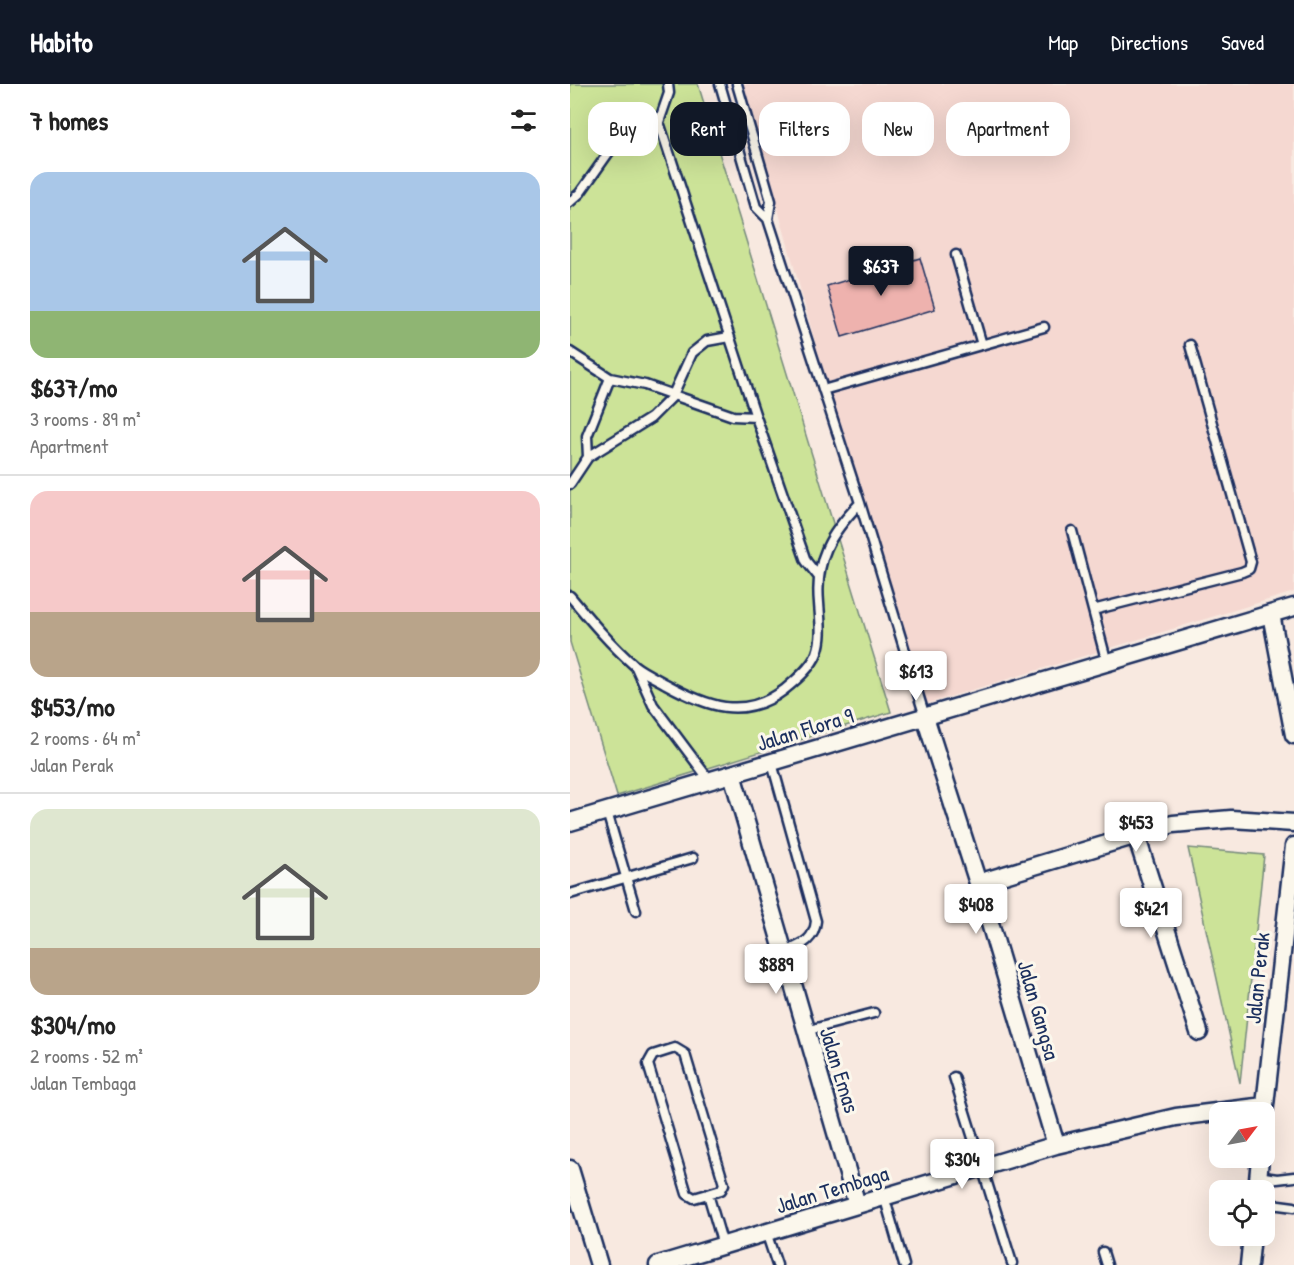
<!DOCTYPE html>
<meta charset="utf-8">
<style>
:root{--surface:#fff;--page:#f6f6f6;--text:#222;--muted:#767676;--line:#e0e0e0;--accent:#111827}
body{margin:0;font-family:"Patrick Hand",sans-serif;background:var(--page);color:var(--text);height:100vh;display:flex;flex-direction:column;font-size:22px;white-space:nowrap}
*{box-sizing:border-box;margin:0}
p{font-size:20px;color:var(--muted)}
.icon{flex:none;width:33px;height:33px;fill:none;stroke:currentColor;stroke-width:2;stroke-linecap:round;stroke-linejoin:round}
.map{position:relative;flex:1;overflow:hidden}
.side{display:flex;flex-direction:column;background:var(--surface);width:570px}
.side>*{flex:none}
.banner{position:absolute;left:18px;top:18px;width:570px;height:54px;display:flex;gap:12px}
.needle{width:39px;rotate:58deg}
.fabs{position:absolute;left:639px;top:1018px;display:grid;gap:12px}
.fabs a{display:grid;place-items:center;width:66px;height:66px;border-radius:12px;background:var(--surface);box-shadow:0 6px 24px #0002;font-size:30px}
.price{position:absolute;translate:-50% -51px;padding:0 14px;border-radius:6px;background:#fff;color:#222;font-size:20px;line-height:39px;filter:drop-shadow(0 2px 3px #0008)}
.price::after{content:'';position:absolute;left:50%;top:36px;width:18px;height:14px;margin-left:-9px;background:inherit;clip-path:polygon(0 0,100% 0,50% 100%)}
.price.active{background:var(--accent);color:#fff}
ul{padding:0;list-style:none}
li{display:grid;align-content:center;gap:12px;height:318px;padding:0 30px}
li+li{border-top:2px solid var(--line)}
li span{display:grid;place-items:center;height:186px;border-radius:18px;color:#555}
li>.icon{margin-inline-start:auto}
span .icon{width:108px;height:108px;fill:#fffc;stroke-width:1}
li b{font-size:26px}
h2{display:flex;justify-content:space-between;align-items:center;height:72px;padding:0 30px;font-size:26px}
.chip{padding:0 21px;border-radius:18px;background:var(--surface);box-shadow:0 6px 24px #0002;font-size:21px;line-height:54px}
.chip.active{background:var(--accent);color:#fff}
header{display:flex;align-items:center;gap:36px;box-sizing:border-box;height:84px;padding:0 30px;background:var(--accent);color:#fff}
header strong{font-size:28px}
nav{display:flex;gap:33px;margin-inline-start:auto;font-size:21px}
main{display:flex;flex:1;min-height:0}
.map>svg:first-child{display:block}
</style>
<header>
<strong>Habito</strong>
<nav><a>Map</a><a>Directions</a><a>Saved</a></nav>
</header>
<main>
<section class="side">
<h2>7 homes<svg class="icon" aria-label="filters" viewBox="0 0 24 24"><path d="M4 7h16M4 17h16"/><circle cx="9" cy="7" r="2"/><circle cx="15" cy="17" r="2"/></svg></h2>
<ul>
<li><span style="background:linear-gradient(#a9c7e8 75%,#8fb573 0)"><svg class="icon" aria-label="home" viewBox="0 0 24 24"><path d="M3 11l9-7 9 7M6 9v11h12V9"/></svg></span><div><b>$637/mo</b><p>3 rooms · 89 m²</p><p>Apartment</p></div></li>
<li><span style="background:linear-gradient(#f6c9c9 65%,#b9a48a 0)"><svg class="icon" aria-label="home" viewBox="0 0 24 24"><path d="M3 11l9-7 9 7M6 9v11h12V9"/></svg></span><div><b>$453/mo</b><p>2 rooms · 64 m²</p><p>Jalan Perak</p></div></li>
<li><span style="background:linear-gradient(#dfe7d0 75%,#b9a48a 0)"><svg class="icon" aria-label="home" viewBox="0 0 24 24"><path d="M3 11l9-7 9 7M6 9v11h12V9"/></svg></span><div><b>$304/mo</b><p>2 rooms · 52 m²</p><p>Jalan Tembaga</p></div></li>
</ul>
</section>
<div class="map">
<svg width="724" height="1181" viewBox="0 0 724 1181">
<rect width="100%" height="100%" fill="#f8e9e0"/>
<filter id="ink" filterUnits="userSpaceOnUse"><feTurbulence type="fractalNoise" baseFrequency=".0167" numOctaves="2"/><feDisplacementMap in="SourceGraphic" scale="12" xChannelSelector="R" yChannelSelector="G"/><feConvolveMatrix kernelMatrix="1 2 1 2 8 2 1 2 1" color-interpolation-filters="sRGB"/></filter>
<g filter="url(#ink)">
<path fill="#f5d8d1" d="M173 0H724V508L356 620 290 419Z"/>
<path fill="#cce398" stroke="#74897b" stroke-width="1.5" d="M0 0H128L321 628 47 712 0 558Z
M618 764 694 771 670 999Z"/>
<path fill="#eeb2ae" stroke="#1b2f5e" stroke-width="1.5" d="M350 174 365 225 272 253 257 202Z"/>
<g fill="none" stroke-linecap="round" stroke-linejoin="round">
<g stroke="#1b2f5e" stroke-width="13">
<path id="service" d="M150 0 186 123 198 135 290 419 355 633
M167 0 201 117 198 135
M89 38 186 333
M0 118 10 109 44 61 89 38 99 9 98 0
M386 171 412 261
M0 268 40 294 75 301 163 332 186 333 236 477 248 492
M253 306 474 243
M18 373 81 334 102 313 122 269 137 257 159 253
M0 400 18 373 17 352 40 294
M502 447 537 579
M0 512C20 536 41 561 65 582 74 589 86 594 96 600 136 622 173 637 214 606 225 597 242 583 247 569 253 553 250 536 249 519 245 475 260 450 290 419
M523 526 672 488 679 485 681 478 620 261
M66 583 83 621 140 697
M202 679 246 837C244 858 230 861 212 869
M37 728 66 827
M0 810 123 774
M235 947 304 929
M384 993 442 1179
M688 1092 707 1095 724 1093
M138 1110 124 1114 117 1110 78 980 83 971 105 964 115 970 154 1100 151 1106 138 1110 153 1161
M314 1112 334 1181
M694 1119 724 1123
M196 1148 207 1181
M533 1168 537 1181"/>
</g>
<g stroke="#1b2f5e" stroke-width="21">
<path id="minor" d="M701 530 724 651
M355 633 408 799 486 1061
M162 690 287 1121
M0 738 724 523
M566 751 629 948
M408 799 603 740 661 735 724 739
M694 1030 724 762
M0 1085 29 1181
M687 1107 690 1074
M88 1181 486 1061 606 1033 695 1022
M679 1181 682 1152"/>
</g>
<use href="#service" stroke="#fbf7ec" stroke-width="8"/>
<use href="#minor" stroke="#fbf7ec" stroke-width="16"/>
</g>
</g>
<g text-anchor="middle" stroke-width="6" stroke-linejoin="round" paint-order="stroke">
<g font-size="22" fill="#1b2f5e" stroke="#fbf7ec">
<text transform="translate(235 645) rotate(-17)" y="8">Jalan Flora 9</text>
<text transform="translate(687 894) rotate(-84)" y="8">Jalan Perak</text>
<text transform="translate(469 926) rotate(74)" y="8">Jalan Gangsa</text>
<text transform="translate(270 986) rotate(73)" y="8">Jalan Emas</text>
<text transform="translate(262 1105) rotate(-17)" y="8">Jalan Tembaga</text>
</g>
</g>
</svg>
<div class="fabs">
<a><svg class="needle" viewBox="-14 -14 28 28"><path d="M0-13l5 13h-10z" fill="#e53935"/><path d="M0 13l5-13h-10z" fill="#767676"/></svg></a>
<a><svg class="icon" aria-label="locate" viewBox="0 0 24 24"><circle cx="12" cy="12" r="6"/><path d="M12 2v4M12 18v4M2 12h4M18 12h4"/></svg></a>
</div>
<b class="price active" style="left:311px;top:213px">$637</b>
<b class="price" style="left:346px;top:618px">$613</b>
<b class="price" style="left:566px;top:769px">$453</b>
<b class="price" style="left:406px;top:851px">$408</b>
<b class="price" style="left:581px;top:855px">$421</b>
<b class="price" style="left:206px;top:911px">$889</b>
<b class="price" style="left:392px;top:1106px">$304</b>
<div class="banner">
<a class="chip">Buy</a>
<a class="chip active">Rent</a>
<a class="chip">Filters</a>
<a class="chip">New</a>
<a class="chip">Apartment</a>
</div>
</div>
</main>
